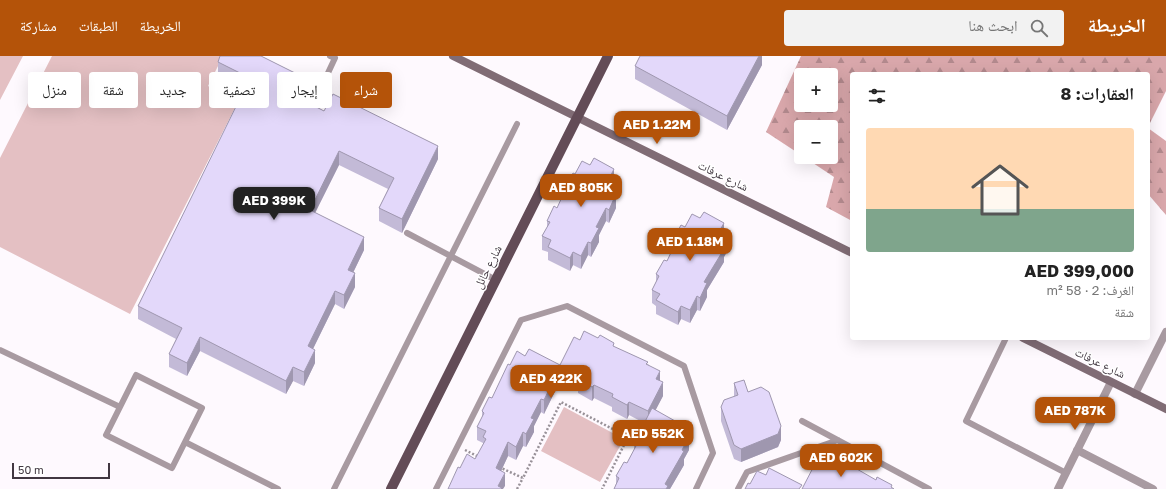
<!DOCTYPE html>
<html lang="ar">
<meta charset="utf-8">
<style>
:root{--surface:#fff;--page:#f2f2f2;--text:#222;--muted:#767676;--line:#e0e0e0;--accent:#b45309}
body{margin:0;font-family:"Golos Text","Noto Naskh Arabic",sans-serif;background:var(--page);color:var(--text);direction:rtl;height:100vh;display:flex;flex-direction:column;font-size:15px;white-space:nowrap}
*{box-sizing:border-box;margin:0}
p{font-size:13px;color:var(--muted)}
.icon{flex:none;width:22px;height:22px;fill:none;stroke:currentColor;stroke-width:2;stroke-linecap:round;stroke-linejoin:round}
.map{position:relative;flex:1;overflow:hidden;direction:ltr}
.details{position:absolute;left:850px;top:16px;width:300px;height:268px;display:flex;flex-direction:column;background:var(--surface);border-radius:4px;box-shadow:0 4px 16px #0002;direction:rtl}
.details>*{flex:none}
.banner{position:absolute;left:12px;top:16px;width:380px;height:36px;direction:rtl;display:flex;gap:8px}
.controls{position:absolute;left:794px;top:12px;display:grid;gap:8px}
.controls a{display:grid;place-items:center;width:44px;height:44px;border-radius:4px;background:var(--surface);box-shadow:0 4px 16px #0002;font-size:20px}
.scale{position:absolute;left:12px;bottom:10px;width:98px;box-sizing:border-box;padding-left:4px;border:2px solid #413741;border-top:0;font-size:11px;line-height:14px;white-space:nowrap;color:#413741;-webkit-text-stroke:3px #fff;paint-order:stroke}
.price{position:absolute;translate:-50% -34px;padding:0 9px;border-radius:8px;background:var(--accent);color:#fff;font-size:13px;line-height:26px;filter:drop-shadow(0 1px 2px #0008)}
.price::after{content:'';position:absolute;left:50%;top:24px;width:12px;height:9px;margin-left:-6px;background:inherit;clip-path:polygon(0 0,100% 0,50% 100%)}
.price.selected{background:#222;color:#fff}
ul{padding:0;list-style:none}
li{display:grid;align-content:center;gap:8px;height:212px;padding:0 16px}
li+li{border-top:1px solid var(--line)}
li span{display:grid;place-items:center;height:124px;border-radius:4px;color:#555}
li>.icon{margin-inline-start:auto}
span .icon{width:72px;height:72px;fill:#fffc;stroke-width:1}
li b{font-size:17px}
h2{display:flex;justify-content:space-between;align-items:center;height:48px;padding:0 16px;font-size:17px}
.chip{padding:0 14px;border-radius:4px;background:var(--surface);box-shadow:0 4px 16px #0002;font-size:14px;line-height:36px}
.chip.selected{background:var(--accent);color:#fff}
header{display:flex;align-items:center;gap:24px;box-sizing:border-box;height:56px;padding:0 20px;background:var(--accent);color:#fff}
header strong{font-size:19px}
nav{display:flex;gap:22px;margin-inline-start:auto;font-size:14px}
.search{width:280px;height:36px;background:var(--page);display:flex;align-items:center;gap:10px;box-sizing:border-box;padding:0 14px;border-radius:4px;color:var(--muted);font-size:15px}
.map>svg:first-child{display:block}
</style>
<header>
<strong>الخريطة</strong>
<div class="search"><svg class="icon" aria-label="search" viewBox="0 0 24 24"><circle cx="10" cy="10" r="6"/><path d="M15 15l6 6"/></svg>ابحث هنا</div>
<nav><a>الخريطة</a><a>الطبقات</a><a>مشاركة</a></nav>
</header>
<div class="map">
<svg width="1166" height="433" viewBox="0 0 1166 433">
<defs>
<pattern id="forest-firs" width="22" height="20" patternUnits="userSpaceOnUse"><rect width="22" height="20" fill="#d9a7ab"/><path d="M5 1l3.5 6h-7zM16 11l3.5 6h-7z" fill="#b2898d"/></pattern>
</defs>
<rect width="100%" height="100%" fill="#fef9fe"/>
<path fill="#e4c0c3" d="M0 0H23L0 44Z
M52 0H223L208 30 238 46 130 258 0 191V102Z
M564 351 624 383 600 426 541 395Z"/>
<path fill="url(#forest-firs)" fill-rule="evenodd" d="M801 0H1166V35L1148 71V18H852V165L826 151 834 121 804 101H831V71H801V99L766 76ZM801 19H831V49H801Z
M1148 72 1166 85V159L1148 138Z"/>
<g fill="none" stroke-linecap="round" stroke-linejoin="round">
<path stroke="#989198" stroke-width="2.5" stroke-dasharray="2 2" stroke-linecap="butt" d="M465 394 479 401
M499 411 523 422 561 346 628 381 602 433
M517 433 523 422"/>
<path stroke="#a89aa1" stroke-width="6" d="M303 26 320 34 335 2 330 0
M407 177 496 224
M1006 282 966 365 1066 417
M0 294 120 351
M136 319 202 352 172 412 106 379Z
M802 365 929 433
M185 386 278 433
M334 433 517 68
M436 433 521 264 567 250 684 310 713 397 696 433
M738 433 747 416 838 384"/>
<path stroke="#a89aa1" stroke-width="8" d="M1135 338 1166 276
M1077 394 1153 433
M1058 433 1111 326"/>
<path stroke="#806c75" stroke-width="8" d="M453 0 852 197
M1023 282 1166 353"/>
<path stroke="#634c57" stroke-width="10" d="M391 433 608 0"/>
</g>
<path fill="#c3bad7" d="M762 0V9L727 74 635 23V10Z
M218 6 311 38 307 46 324 55 438 103 402 177 379 165V152L388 133 339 109 315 157 364 194 353 217 355 231 344 253 335 248 313 293 315 307 304 330 293 325 286 338 200 295 187 320 169 311V298L176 283 138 263V250L245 33 218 19Z
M575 118 614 120 620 136 616 143V152L609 167 606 165 599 179V186L591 201 588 199 581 213 573 209 570 215 548 204V196L542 194V180L547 172V165L557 152Z
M724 176 729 192 724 201V206L707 234V241L700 255 697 254 690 267 681 263 678 269 656 258V250L652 247V234L656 226V218L667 205 673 192V184Z
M580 284 614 291 648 308 660 325 663 340 655 354 684 378 689 394 684 403V409L670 433H614L616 428V420L627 407 634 394V387L644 367 629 359 627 363 612 355V351L594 342 592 345 578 337V334L560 325 544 358 541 356 534 370V376L526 391 523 390 516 404 508 400 501 415 505 430 460 412 475 403 483 389V387L477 384V371L482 362V355L492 342 510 309 525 300 560 309Z
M734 327 748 336 781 384 778 391 741 406 734 403 721 365V351L734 341Z"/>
<path fill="#9f97af" d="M759 0H762V9L727 74V60Z
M311 25V38L301 57V43Z
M438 90V103L402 177V163Z
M339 95V109L310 167V154Z
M614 113V126L611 119Z
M620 123V136L616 143V152L609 167V154L613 136Z
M606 152V165L599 179V186L591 201V187L596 171Z
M724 167V180L720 174Z
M729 178V192L724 201V206L707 234V241L700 255V242L704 226Z
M364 181V194L348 227V214Z
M588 186V199L581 213V200Z
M573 196V209L570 215V202Z
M355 217V231L344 253V239Z
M335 235V248L308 303V290Z
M697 240V254L690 267V254Z
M681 250V263L678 269V256Z
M200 281V295L187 320V307Z
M315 294V307L304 330V316Z
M293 311V325L286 338V325Z
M560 311V325L544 358V344Z
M660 315V328L656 323Z
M663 326V340L648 369V355Z
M594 329V342L592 345V331Z
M541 343V356L534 370V376L526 391V378L531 362Z
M629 346V359L627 363V349Z
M684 370V383L681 376Z
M781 370V384L778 391 741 406V393Z
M523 376V390L516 404V391Z
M689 381V394L684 403V409L670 433H665V428Z
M508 386V400L496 426V412Z
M505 417V430L503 433H498V430Z"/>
<path fill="#e3d8fa" stroke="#9f97af" d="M220 0H261L311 25 301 43 324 55 333 38 438 90 402 163 379 152 394 122 339 95 310 154 364 181 348 214 355 217 344 239 335 235 308 290 315 294 304 316 293 311 286 325 200 281 187 307 169 298 182 272 138 250 250 22 218 6Z
M640 0H759L727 60 635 10Z
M594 102 614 113 611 119 620 123 613 136 616 138 609 154 606 152 596 171 599 172 591 187 588 186 581 200 573 196 570 202 548 191 551 184 542 180 550 166 547 165 554 150 557 152 573 117 575 118 582 105 590 109Z
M704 156 724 167 720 174 729 178 722 192 724 193 704 226 707 227 700 242 697 240 690 254 681 250 678 256 656 244 660 238 652 234 659 220 656 218 664 204 667 205 676 186 673 184 681 169 685 171 692 158 700 162Z
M584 275 598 282 600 279 614 287 613 290 648 306 646 308 660 315 656 323 663 326 648 355 629 346 627 349 612 341 613 338 594 329 592 331 578 324 579 321 560 311 544 344 541 343 531 362 534 363 526 378 523 376 516 391 508 386 496 412 505 417 498 430 502 432 501 433H448L458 411 460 412 467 398 475 403 486 383 483 381 486 375 477 371 484 357 482 355 489 341 492 342 508 308 510 309 517 295 525 300 529 293 560 309 574 281 580 284Z
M744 324 748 336 761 331 769 336 781 370 778 378 741 393 734 389 721 351 724 344 738 339 734 327Z
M652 352 684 370 681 376 689 381 682 394 684 395 665 428 668 430 666 433H614L619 422 616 420 624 406 627 407 637 388 634 387Z
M828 400 842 407 843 405 876 424 877 421 892 429 891 431 894 433H802L817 404 824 408Z
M769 412 802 429 799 433H745L748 427 750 428 757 415 766 419Z"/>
<g text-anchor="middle" stroke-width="3" stroke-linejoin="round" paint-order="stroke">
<g font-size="12" fill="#413741" stroke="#fff">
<text transform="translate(723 120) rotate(26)" y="4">شارع عرفات</text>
<text transform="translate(488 211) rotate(-63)" y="4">شارع حائل</text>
<text transform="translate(1100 307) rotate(26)" y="4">شارع عرفات</text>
</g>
</g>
</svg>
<div class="controls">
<a>+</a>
<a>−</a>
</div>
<div class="scale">50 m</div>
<b class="price" style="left:657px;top:89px">AED 1.22M</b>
<b class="price" style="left:581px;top:152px">AED 805K</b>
<b class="price selected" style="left:274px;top:165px">AED 399K</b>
<b class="price" style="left:690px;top:206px">AED 1.18M</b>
<b class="price" style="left:551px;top:343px">AED 422K</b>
<b class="price" style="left:1075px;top:375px">AED 787K</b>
<b class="price" style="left:653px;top:398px">AED 552K</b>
<b class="price" style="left:841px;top:422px">AED 602K</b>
<div class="banner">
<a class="chip selected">شراء</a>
<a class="chip">إيجار</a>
<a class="chip">تصفية</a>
<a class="chip">جديد</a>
<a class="chip">شقة</a>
<a class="chip">منزل</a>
</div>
<section class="details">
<h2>العقارات: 8<svg class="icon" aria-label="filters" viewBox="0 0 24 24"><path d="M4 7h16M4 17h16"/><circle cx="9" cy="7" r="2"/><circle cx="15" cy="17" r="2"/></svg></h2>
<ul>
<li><span style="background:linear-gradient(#ffd9b3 65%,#7fa58c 0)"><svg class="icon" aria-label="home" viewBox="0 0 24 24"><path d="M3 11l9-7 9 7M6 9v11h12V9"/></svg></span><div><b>AED 399,000</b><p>الغرف: 2 · 58 m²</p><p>شقة</p></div></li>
</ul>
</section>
</div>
